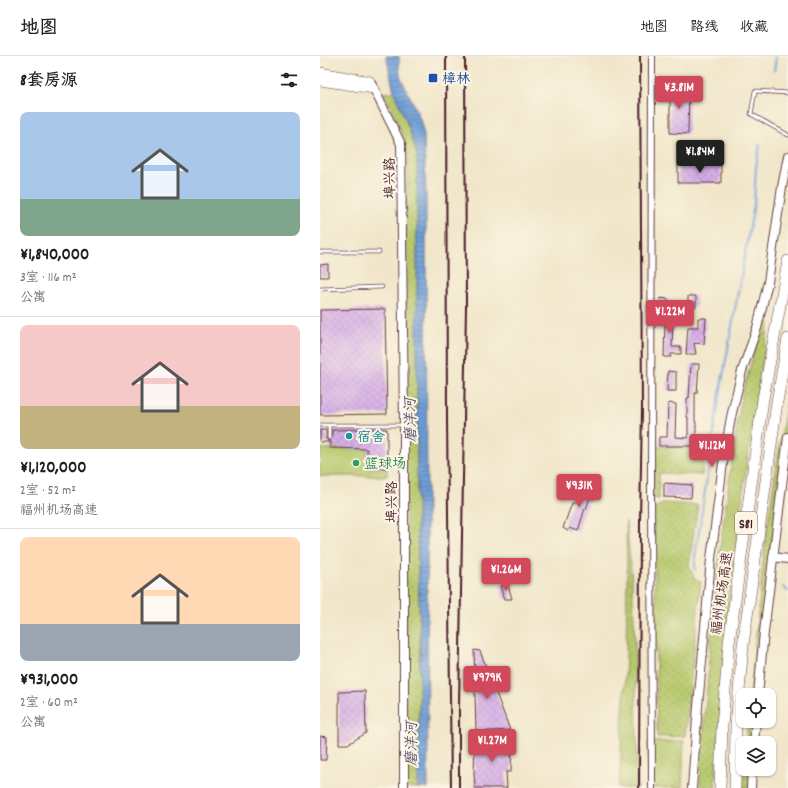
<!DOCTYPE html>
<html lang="zh">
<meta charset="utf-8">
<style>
:root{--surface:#fff;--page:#f6f6f6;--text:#222;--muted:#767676;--line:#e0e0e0;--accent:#d1495b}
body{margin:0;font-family:Dekko,"LXGW WenKai TC",sans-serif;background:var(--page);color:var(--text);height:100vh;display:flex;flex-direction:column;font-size:15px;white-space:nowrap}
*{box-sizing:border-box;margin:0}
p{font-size:13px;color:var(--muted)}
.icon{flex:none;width:22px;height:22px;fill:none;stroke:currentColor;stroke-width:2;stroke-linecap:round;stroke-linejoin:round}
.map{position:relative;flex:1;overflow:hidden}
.sheet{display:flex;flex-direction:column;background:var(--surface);width:320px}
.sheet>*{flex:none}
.fabs{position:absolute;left:416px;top:632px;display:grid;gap:8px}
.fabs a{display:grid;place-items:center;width:40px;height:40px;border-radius:8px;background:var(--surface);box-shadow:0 1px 3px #0004;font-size:20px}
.price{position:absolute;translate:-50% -34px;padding:0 9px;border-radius:4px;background:var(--accent);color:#fff;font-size:13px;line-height:26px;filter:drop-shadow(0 1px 2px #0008)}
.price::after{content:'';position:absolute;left:50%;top:24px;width:12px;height:9px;margin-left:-6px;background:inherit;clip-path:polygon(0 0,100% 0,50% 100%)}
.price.selected{background:#222;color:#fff}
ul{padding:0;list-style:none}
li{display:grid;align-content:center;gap:8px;height:212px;padding:0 20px}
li+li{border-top:1px solid var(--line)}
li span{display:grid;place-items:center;height:124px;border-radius:8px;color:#555}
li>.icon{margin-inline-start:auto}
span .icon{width:72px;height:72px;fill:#fffc;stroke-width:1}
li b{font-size:17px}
h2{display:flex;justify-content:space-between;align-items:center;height:48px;padding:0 20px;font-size:17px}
header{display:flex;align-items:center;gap:24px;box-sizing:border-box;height:56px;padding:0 20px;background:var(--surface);border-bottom:1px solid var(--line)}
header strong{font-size:19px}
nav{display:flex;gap:22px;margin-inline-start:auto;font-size:14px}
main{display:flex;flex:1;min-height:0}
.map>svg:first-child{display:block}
</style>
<header>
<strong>地图</strong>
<nav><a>地图</a><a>路线</a><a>收藏</a></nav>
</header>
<main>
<section class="sheet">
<h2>8套房源<svg class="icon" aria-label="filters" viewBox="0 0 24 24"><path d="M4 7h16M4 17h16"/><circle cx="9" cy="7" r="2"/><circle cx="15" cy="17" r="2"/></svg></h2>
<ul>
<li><span style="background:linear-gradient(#a9c7e8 70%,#7fa58c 0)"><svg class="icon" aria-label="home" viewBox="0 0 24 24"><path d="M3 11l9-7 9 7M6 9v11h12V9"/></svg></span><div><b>¥1,840,000</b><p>3室 · 116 m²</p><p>公寓</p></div></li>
<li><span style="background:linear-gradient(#f6c9c9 65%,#c2b280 0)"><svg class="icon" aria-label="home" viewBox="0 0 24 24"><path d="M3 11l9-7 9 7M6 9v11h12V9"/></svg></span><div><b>¥1,120,000</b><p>2室 · 52 m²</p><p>福州机场高速</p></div></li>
<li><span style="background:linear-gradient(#ffd9b3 70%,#9aa5b1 0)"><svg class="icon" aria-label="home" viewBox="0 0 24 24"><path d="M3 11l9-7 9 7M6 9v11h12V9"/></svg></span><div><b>¥931,000</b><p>2室 · 60 m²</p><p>公寓</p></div></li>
</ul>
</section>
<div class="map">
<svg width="468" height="732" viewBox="0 0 468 732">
<defs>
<pattern id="green-dots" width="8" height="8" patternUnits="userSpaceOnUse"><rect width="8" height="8" fill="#b7c96d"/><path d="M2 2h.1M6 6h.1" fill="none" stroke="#9fac5f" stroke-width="1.8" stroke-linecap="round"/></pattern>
<pattern id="water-rules" width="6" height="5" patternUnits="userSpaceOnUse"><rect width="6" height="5" fill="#6d9ed7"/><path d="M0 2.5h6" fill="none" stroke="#5c80af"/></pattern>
<pattern id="building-cross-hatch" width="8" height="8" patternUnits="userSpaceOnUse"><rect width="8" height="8" fill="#d6aee7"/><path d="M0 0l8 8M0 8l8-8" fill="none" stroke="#b995c6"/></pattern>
</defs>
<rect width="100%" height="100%" fill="#fcf5e5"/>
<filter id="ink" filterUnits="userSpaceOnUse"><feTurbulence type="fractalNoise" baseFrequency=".025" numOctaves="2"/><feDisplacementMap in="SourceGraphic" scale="8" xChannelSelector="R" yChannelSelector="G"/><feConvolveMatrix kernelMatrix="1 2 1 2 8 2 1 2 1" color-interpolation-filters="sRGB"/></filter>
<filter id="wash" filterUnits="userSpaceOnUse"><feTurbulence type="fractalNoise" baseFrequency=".012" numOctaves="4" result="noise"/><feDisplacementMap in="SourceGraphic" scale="16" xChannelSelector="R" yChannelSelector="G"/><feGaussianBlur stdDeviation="0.9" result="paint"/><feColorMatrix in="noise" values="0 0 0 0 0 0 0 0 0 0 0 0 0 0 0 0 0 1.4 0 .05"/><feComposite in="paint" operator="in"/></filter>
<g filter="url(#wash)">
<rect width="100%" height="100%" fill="#f1e6c9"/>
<path fill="url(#green-dots)" stroke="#80744c" d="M74 36 88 70 97 98V472L100 585 98 732H86L85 176 88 96 77 65 63 37Z
M446 254H451C437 341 423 428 413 515 404 587 400 660 395 732H380L381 705 395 530 416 374 422 339Z
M468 338V364L462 400 435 639H430L445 487 458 399Z
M386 390 382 419 339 417V443L333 442 335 391Z
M345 447 378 449 369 509 374 522 381 526 365 680 337 681 334 456 336 451Z
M306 465 312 525 315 588 318 732H299L306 601 307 524Z
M428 665H432L431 687H426Z
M364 685 362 732H329L328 686Z
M424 713H429L428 732H423Z"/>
<path fill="#b7c96d" stroke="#80744c" d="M0 393H47V412H67V420H0Z"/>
<path fill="url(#water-rules)" stroke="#5c5e81" d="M66 0H79L80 20 94 49 101 66 104 79 106 136 108 732H98L100 585 97 472V98L88 70 74 36Z"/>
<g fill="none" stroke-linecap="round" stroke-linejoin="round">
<path stroke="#6d9ed7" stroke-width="2" d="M454 15 456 0
M375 514V501L398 348 434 148 436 111 440 88
M463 531 468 535"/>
</g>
<g id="blocks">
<path fill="url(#building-cross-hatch)" d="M350 31H369L368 78 350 77Z
M358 109H401V127H358Z
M8 208V221H0V209Z
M368 240H376V251L368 250Z
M340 242 348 243 347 249 339 248Z
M65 253 67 358 0 359V254Z
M341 257H360V264H353L352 291H361V298H351V301H344L345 264H341Z
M378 262H386L384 288 374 287 376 298H366L368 271H378Z
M371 308H379L377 337H375V366H376V382H385V390H339V381H347L348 347 356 348 355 381 368 382V361H367V342H369Z
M348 315 356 316V335H347Z
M67 373V412H47V393L10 392V386H0V374H6V383L9 385 12 382V374Z
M344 427 372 429 371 442 344 441Z
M273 430 279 433 274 443 270 441 266 453 265 452 258 475 250 472 248 475 243 472 252 447 254 448 260 431 271 436Z
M188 529 192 543H184L180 530Z
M154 594 160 595 190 674 156 676Z
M45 635 46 677 28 688H19V636Z
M0 680 7 681 6 704H0Z
M155 684 192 685 191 716H186L187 732H155L154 717Z"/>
</g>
</g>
<g filter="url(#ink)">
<use href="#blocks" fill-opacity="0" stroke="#633d43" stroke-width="1"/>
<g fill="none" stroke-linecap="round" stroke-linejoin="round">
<g stroke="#633d43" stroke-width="4.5">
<path id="lane" d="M468 37 435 35 431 58 468 79
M0 196H59
M0 233 62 231
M0 369H82
M9 369V382"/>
</g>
<g stroke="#633d43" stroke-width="8">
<path id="street" d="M332 0 331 428 332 732"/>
</g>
<g stroke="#633d43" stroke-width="10">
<path id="secondary" d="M51 27 81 88 84 369V732
M453 501 468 503
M438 639 444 576 468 381
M434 687 436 665
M372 732 377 662 391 503 403 407 411 361 422 315 437 272 448 226 462 131 468 100
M431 732 432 713"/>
</g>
<g stroke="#633d43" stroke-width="10">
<path id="primary" d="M0 16 50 25
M0 25 54 33"/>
</g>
<g stroke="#633d43" stroke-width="12">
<path id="highway" d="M400 732 402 670 409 587 443 343 468 205
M415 732 416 670 423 589 457 346 468 283"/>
</g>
<use href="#lane" stroke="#fff" stroke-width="3"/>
<use href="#street" stroke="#fff" stroke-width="6"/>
<use href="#secondary" stroke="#fff" stroke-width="8"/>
<use href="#primary" stroke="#fff" stroke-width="9"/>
<use href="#highway" stroke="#fff" stroke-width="11"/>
<path stroke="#4a1f2b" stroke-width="2" d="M126 0 127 364 131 732
M139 732V650L146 252 145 0
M319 732 320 465 322 352 320 0"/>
</g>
</g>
<rect fill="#1a4fb4" stroke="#fcf5e5" stroke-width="1.5" x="108" y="17" width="10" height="10" rx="2"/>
<circle fill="#0f9aa8" stroke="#fcf5e5" stroke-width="1.5" cx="29" cy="380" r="4"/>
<circle fill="#2e9e5b" stroke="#fcf5e5" stroke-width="1.5" cx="36" cy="407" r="4"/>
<g text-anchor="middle" stroke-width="4" stroke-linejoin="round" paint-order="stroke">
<rect fill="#fcf5e5" stroke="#7f5f63" stroke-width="1" x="415" y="456" width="22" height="22" rx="3"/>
<g font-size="13" font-weight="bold" fill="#4a1f2b">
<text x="426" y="472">S81</text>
</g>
<g font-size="14" fill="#164399" stroke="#fcf5e5" text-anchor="start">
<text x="122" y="27">樟林</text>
</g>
<g font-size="14" fill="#4a1f2b" stroke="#fcf5e5">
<text transform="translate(69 122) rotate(-91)" y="5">埠兴路</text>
<text transform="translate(71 446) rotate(-90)" y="5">埠兴路</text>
<text transform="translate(401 537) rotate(-82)" y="5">福州机场高速</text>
</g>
<g font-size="14" fill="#0d838f" stroke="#fcf5e5" text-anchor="start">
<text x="37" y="385">宿舍</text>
</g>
<g font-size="14" fill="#27864d" stroke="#fcf5e5" text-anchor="start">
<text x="44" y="412">篮球场</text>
</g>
<g font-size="15" font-style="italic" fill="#585270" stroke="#fcf5e5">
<text transform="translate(90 364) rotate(-91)" y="5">磨洋河</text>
<text transform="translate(91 688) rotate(-90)" y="5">磨洋河</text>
</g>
</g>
</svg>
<div class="fabs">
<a><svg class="icon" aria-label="locate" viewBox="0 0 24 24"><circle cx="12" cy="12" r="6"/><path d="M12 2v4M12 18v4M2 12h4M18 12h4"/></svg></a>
<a><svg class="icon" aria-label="layers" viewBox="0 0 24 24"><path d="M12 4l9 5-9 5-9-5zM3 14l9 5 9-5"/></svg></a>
</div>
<b class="price" style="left:359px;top:54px">¥3.81M</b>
<b class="price selected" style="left:380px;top:118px">¥1.84M</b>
<b class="price" style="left:350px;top:278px">¥1.22M</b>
<b class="price" style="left:392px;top:412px">¥1.12M</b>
<b class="price" style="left:259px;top:452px">¥931K</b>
<b class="price" style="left:186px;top:536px">¥1.26M</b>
<b class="price" style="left:167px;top:644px">¥979K</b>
<b class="price" style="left:172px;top:707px">¥1.27M</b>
</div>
</main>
